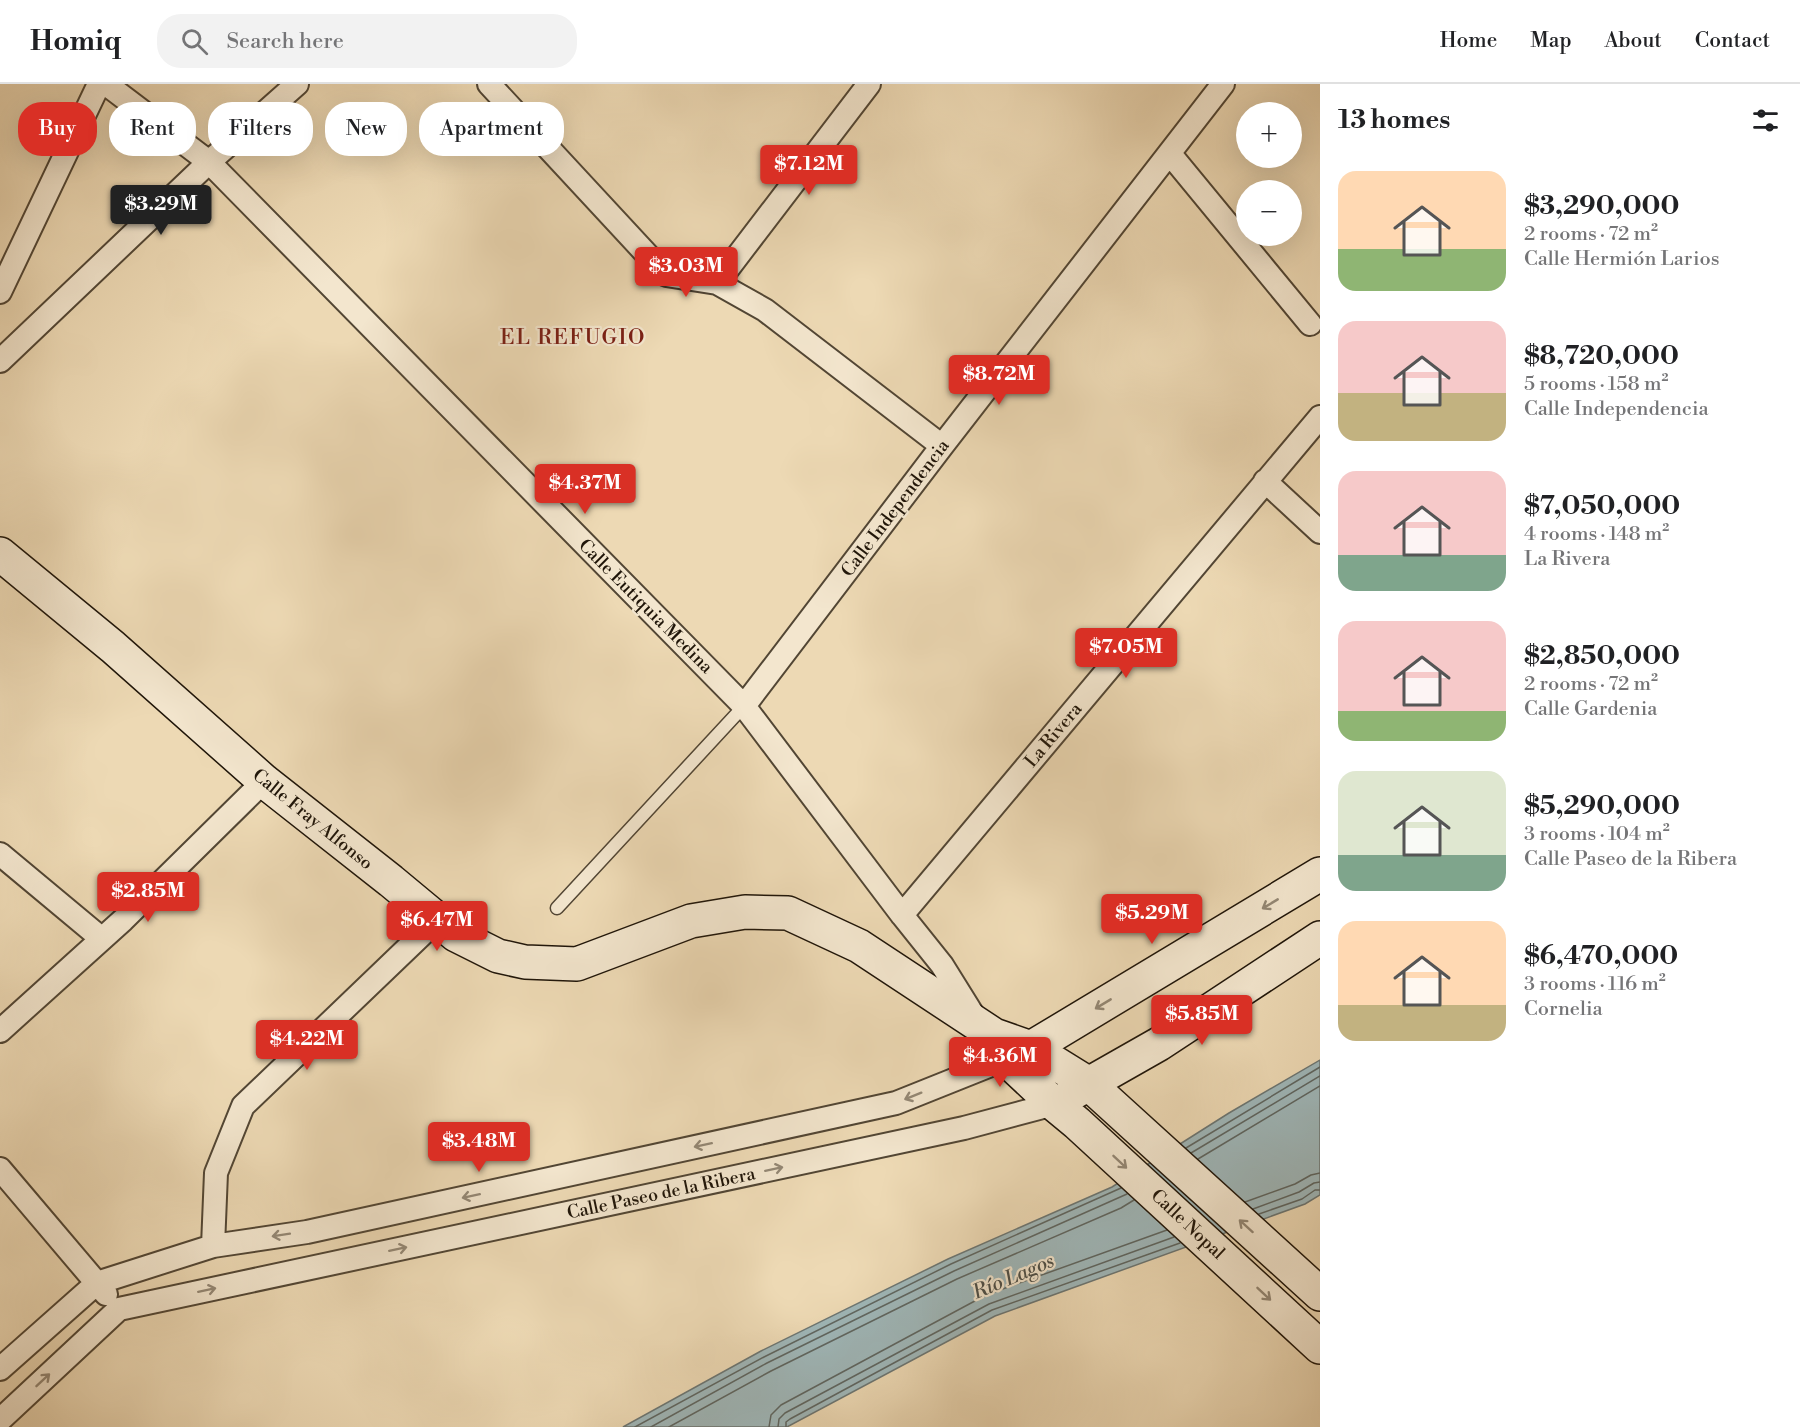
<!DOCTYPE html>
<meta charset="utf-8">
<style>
:root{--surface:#fff;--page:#f2f2f2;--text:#202124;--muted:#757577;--line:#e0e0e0;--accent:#d93025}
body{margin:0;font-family:"Libre Bodoni",serif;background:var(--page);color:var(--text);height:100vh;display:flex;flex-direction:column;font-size:22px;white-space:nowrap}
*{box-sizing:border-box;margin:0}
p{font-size:20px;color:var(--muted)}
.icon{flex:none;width:33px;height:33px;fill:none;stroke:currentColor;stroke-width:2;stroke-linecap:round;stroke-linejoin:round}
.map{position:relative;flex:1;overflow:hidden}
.sheet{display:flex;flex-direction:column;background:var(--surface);width:480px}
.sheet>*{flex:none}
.top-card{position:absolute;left:18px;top:18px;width:570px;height:54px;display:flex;gap:12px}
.controls{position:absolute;left:1236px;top:18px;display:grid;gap:12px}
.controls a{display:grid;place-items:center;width:66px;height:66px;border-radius:50%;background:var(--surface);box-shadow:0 6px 24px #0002;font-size:30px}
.price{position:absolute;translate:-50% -51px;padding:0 14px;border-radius:6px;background:var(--accent);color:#fff;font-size:20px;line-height:39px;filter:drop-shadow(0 2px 3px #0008)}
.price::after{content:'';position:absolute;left:50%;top:36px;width:18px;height:14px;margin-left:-9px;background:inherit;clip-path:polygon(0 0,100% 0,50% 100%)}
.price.on{background:#222;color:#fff}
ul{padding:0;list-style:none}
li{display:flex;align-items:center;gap:18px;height:150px;padding:0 18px}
li span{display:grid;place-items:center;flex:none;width:168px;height:120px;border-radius:18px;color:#555}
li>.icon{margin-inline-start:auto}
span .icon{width:72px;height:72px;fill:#fffc;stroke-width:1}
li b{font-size:26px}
h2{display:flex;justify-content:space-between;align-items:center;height:72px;padding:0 18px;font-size:26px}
.pill{padding:0 21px;border-radius:24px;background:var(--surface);box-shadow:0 6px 24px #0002;font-size:21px;line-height:54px}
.pill.on{background:var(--accent);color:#fff}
header{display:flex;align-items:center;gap:36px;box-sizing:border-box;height:84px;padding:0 30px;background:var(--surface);border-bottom:2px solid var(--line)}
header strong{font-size:28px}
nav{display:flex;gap:33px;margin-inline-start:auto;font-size:21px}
.search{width:420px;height:54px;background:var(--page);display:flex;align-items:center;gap:15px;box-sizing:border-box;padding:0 21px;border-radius:24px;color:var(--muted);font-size:22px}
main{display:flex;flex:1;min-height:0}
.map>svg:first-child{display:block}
</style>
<header>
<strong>Homiq</strong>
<div class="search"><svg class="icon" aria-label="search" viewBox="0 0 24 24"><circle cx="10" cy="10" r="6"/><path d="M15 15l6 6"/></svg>Search here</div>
<nav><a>Home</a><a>Map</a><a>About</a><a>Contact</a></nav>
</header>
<main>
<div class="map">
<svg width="1320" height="1343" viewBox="0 0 1320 1343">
<rect width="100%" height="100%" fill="#edd9b4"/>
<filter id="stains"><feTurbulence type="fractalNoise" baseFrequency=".00333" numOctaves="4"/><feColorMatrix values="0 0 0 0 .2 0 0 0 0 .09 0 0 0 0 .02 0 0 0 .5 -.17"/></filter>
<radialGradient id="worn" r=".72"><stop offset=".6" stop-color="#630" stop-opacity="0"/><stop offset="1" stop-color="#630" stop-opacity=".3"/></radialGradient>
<path fill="#9fb7b9" stroke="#6c7673" stroke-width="1.5" d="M1320 976V1111L1305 1120 995 1232 787 1343H623L761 1267 948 1175 1112 1103 1229 1029Z"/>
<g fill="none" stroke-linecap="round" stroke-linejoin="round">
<path stroke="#5f6661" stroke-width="1.5" d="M1186 1064 1320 983
M1191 1069 1320 992
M1198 1075 1320 1002
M1245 1118 1295 1100 1311 1091 1320 1089
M1253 1125 1299 1108 1314 1099 1320 1098
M1259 1130 1302 1115 1315 1106H1320
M635 1343 764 1273 951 1180 1121 1104
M651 1343 767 1279 954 1187 1127 1110
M669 1343 771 1287 957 1195 1121 1124 1134 1116
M769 1343 771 1331 781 1321 986 1211 1167 1146
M778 1343 779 1335 785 1329 989 1220 1174 1153
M786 1343V1338L790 1335 992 1226 1180 1159"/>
<g stroke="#524634" stroke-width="15">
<path id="lane" d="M557 824 744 622"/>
</g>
<g stroke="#524634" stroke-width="26">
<path id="street" d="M106 0 209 78 744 622 902 831 942 881 975 934
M489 0 666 191 717 199 765 226 942 362
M1170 70 1310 240
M717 199 869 0
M0 208 99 0
M0 277 209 78 297 0
M1265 397 1320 448
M744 622 942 362 1223 0
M0 770 102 855
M902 831 1320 333
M0 947 123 836 264 697
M0 1085 106 1210
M213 1162 216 1089 243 1022 438 835
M0 1285 97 1199 213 1162 307 1148 896 1019 1006 975
M0 1336 119 1225 964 1044 1054 1020"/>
</g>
<g stroke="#1f1509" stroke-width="36">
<path id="secondary" d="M0 470 113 563 264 697 391 797 456 851 498 872 525 878 577 880 691 837 745 828 788 829 859 862 994 951 1031 964 1089 1000 1320 1210
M994 951 1006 975 1054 1020 1077 1039 1320 1263
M1012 972 1031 964 1320 790
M1071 1010 1159 960 1320 854"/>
</g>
<use href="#lane" stroke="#f3e6ce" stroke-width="12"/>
<use href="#street" stroke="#f3e6ce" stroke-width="22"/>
<use href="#secondary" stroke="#f3e6ce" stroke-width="33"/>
</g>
<defs><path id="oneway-shaft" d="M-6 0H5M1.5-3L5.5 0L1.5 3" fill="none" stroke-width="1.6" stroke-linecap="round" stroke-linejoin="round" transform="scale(1.5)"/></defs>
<g stroke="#948875">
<use href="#oneway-shaft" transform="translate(1270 820) rotate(149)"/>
<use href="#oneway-shaft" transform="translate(1103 920) rotate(149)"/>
<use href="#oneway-shaft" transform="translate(913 1012) rotate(158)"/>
<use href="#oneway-shaft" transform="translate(703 1061) rotate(168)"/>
<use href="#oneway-shaft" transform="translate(1120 1078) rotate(43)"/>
<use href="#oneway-shaft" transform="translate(774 1085) rotate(-12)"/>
<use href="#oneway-shaft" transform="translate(471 1112) rotate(168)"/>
<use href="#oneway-shaft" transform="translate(1246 1142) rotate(-138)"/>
<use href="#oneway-shaft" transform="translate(281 1151) rotate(171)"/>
<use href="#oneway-shaft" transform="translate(398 1165) rotate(-12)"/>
<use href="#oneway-shaft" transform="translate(207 1206) rotate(-12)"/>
<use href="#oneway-shaft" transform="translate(1264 1210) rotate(43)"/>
<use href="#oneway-shaft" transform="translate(43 1296) rotate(-43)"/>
</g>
<g text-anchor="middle" stroke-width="4.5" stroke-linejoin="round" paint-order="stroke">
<g font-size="18" fill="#1f1509" stroke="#f3e6ce">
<text transform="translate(895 424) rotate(-53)" y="6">Calle Independencia</text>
<text transform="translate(646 522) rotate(45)" y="6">Calle Eutiquia Medina</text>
<text transform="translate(1053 651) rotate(-50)" y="6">La Rivera</text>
<text transform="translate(313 735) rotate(39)" y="6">Calle Fray Alfonso</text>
<text transform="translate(661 1109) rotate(-12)" y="6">Calle Paseo de la Ribera</text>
<text transform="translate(1188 1140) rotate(43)" y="6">Calle Nopal</text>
</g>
<g font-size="20" font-style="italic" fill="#4c4e47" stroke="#f3e6ce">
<text transform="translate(1013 1192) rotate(-23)" y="7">Río Lagos</text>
</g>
<g font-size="21" letter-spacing="1.5" fill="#7a1f14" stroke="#f3e6ce">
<text x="573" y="260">EL REFUGIO</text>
</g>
</g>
<rect width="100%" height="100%" filter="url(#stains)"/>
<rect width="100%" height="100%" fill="url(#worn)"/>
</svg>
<div class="controls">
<a>+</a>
<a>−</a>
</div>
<b class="price" style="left:809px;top:112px">$7.12M</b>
<b class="price on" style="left:161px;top:152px">$3.29M</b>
<b class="price" style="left:686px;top:214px">$3.03M</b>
<b class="price" style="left:999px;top:322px">$8.72M</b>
<b class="price" style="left:585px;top:431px">$4.37M</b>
<b class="price" style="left:1126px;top:595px">$7.05M</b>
<b class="price" style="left:148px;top:839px">$2.85M</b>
<b class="price" style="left:1152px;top:861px">$5.29M</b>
<b class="price" style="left:437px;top:868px">$6.47M</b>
<b class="price" style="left:1202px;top:962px">$5.85M</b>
<b class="price" style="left:307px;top:987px">$4.22M</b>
<b class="price" style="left:1000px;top:1004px">$4.36M</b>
<b class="price" style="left:479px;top:1089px">$3.48M</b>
<div class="top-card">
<a class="pill on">Buy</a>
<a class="pill">Rent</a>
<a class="pill">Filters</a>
<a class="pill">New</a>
<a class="pill">Apartment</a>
</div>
</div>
<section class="sheet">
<h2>13 homes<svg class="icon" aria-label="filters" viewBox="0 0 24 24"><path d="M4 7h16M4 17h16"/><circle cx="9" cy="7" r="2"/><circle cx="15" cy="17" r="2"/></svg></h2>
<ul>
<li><span style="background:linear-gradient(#ffd9b3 65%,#8fb573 0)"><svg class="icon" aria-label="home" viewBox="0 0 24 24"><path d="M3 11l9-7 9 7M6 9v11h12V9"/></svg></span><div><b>$3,290,000</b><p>2 rooms · 72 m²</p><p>Calle Hermión Larios</p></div></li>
<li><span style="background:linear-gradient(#f6c9c9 60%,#c2b280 0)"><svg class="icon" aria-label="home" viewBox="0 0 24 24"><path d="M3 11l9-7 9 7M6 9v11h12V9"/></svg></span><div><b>$8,720,000</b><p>5 rooms · 158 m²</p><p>Calle Independencia</p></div></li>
<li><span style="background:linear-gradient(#f6c9c9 70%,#7fa58c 0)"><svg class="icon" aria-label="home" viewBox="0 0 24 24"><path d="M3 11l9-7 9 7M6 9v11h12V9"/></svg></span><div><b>$7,050,000</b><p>4 rooms · 148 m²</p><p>La Rivera</p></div></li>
<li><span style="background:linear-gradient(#f6c9c9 75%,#8fb573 0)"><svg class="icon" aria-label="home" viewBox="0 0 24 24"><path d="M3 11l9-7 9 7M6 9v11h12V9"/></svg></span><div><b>$2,850,000</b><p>2 rooms · 72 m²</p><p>Calle Gardenia</p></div></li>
<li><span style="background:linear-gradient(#dfe7d0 70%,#7fa58c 0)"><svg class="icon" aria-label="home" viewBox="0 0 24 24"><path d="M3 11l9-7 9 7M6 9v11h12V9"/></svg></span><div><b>$5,290,000</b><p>3 rooms · 104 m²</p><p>Calle Paseo de la Ribera</p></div></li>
<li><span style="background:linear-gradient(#ffd9b3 70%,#c2b280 0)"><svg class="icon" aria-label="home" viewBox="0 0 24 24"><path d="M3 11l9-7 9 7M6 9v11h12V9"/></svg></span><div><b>$6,470,000</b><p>3 rooms · 116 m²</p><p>Cornelia</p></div></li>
</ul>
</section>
</main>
